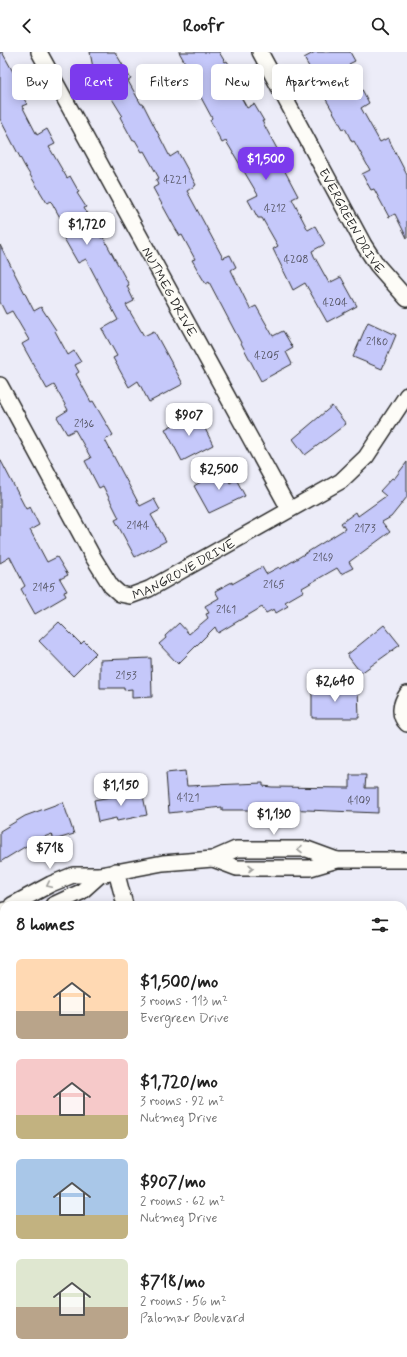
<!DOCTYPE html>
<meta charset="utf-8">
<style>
:root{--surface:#fff;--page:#f2f2f2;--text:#222;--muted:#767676;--accent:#7c3aed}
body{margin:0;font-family:Mynerve,sans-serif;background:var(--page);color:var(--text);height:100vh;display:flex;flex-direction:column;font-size:15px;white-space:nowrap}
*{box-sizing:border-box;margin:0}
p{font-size:13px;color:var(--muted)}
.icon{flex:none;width:22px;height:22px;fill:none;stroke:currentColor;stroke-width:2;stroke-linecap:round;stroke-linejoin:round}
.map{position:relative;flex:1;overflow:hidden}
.sheet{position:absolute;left:0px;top:849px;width:407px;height:456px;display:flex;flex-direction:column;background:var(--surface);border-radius:12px 12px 0 0;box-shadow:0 2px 10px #0003}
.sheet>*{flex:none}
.guide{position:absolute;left:12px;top:12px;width:383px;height:36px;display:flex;gap:8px}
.price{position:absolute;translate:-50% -34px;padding:0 9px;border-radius:8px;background:#fff;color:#222;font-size:13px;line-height:26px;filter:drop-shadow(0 1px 2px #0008)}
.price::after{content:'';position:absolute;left:50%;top:24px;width:12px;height:9px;margin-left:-6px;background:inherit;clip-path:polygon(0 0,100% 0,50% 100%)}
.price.current{background:var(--accent);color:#fff}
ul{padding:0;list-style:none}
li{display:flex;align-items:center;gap:12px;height:100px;padding:0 16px}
li span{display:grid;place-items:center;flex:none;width:112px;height:80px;border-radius:6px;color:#555}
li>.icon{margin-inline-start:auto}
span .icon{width:48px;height:48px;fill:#fffc;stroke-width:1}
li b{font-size:17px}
h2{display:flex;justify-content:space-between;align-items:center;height:48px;padding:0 16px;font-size:17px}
.pill{padding:0 14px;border-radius:6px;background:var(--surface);box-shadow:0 2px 10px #0003;font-size:14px;line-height:36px}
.pill.current{background:var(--accent);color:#fff}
header{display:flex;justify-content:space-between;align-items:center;height:52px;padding:0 16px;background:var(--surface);font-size:18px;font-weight:700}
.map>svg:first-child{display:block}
</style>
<header><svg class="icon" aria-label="back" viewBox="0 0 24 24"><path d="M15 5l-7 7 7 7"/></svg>Roofr<svg class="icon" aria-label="search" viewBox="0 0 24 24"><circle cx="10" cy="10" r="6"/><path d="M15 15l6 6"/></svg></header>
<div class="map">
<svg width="407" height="1305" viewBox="0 0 407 1305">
<rect width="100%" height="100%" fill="#ececf8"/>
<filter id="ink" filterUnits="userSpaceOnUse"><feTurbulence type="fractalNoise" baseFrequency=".025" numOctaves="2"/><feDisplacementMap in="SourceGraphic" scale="8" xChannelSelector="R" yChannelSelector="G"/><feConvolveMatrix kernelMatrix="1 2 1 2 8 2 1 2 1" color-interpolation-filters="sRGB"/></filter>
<g filter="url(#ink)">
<path fill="#c5c8fa" stroke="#2b2b2b" d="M0 0H2L22 36 19 38 27 52 22 54 37 83 47 77 55 92 49 95 67 126 70 124 79 140 77 141 86 155 84 156 101 186 103 185 129 233 127 234 134 249 126 253 144 284 154 279 183 332 149 350 138 329 129 335 113 306 117 304 102 277 118 268 86 207 78 211 62 183 68 180 52 151 50 149 47 151 24 113 0 67Z
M90 0H115L131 27 128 29 141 52H143L170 105 178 100 196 133 187 139 223 206 230 203 236 215 231 218 250 257 256 254 273 284 283 279 293 296 286 300 292 312 261 329 209 230 206 232 201 224 192 208 195 207 182 183 180 184 175 176 153 136 158 133 156 128 159 126 144 99 142 100 135 88 133 89 120 65 122 63 93 16Z
M179 0H219L225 10 227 9 236 24 231 27 247 56 254 52 264 69H262L282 106 279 108 298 144 292 147 308 178 315 174 325 192 312 199 314 204 329 231 341 225 357 254 327 270 305 231 293 238 273 197 278 194 262 166H258L248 148 258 143 226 89 222 91 210 68 212 66 190 25 192 23Z
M315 0H350L355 9 349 12 369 51 361 56 380 90 388 86 407 123V186L395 162 389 165 374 137 371 138 362 122 370 118 354 89 352 90 345 76 343 77 324 44 322 45 313 29 316 27 304 6Z
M0 193 34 259 41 255 56 278 55 279 68 303 74 299 81 310 75 313 79 320 76 322 91 350 93 349 113 383 105 388 140 454 154 447 160 458 151 463 166 489 135 505 115 468 119 466 103 434 99 436 85 409 91 406 75 378 67 382 57 365 68 358 54 333 47 337 22 292 29 288 12 259 6 262 0 250Z
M368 270 396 283 382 317 353 305Z
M332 354 346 372 305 403 293 387Z
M197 360 213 393 182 409 165 377Z
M0 407 26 457 30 455 39 473 30 478 47 510 57 505 68 523 60 527 67 539 64 540 66 544 35 562 21 537 25 534 10 505 0 511Z
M407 410V445L391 465 382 470 390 480 349 510 353 516 341 522 337 516 302 536 304 539 285 550 288 554 276 561 274 557 266 561 262 555 218 581 215 575 178 612 159 592 166 586 165 584 179 571 189 582 208 566 206 562 209 561 205 554 219 546 215 539 232 530V532L262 515 266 522 279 515 280 517 345 477 341 471 356 460 358 464 386 444 380 439 392 426 394 427Z
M222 417 230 431 236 427 245 444 209 461 194 434Z
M59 570 81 592 84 589 96 601 73 624 39 589Z
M384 573 400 593 361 621 347 603Z
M151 606 152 645 132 646V637L124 638V636H100V608Z
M312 635H358L359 666H312Z
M185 719 187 734 263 731V734L272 735 350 736V723H366L365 736H378V761L260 756 261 758H222V755L169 761 166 721Z
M142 739 147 763 117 769 116 766 98 770 94 748Z
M63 750 74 782 54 788 52 782 36 788 0 810V779L25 764Z"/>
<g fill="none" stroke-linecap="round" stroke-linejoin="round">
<g stroke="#2b2b2b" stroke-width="18">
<g id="street">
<path id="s1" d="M39 0 289 457"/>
<path id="s2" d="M260 0 364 193 377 213 407 247"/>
<path id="s3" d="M0 333 93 505 111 534 120 542 130 544 149 537 341 429 366 405 407 343"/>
<path d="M407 642C400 652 398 663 407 672"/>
<path d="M213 807 236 797H307L337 808"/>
<path d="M116 819 125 853"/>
<path d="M12 853 51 832 73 823H100L163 811 213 807 237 816H310L337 808H407"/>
<path d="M53 853 81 840 100 823"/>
<path d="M0 861 4 858"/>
<path d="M0 877H4"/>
<path d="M403 913 407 908"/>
<path d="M403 932 407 937"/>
<path d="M0 1154 4 1157"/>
<path d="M403 1246 407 1248"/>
<path d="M138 1301 141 1305"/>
</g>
</g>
<use href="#street" stroke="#fdfcf7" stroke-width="15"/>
</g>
<defs><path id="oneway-chevron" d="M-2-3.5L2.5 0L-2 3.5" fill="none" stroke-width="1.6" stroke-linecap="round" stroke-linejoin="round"/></defs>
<g stroke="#9e9e9b">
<use href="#oneway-chevron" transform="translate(300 797) rotate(-180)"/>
<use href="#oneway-chevron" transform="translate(251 816)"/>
<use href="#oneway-chevron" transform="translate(49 833) rotate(155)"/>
</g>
</g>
<g text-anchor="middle" stroke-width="3" stroke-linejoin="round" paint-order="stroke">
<g font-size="11" fill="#52525f">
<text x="175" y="131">4221</text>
<text x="275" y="160">4212</text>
<text x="296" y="211">4208</text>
<text x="335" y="254">4204</text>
<text x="377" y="293">2180</text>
<text x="267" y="307">4205</text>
<text x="84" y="375">2136</text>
<text x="138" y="477">2144</text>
<text x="365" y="480">2173</text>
<text x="323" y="509">2169</text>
<text x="274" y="536">2165</text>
<text x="44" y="539">2145</text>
<text x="226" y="561">2161</text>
<text x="126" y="627">2153</text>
<text x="188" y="749">4121</text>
<text x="359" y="752">4109</text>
</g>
<g font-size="13" fill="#2b2b2b" stroke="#fdfcf7">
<text dy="5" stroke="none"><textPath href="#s2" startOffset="192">EVERGREEN DRIVE</textPath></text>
<text dy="5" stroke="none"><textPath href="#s1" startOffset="273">NUTMEG DRIVE</textPath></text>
<text dy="5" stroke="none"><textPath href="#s3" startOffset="312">MANGROVE DRIVE</textPath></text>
</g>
</g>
</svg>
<b class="price current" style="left:266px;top:129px">$1,500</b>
<b class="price" style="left:87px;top:194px">$1,720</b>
<b class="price" style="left:189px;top:385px">$907</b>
<b class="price" style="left:219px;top:439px">$2,500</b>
<b class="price" style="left:335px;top:651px">$2,640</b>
<b class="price" style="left:121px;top:755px">$1,150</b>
<b class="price" style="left:274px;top:784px">$1,130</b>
<b class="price" style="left:50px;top:818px">$718</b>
<div class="guide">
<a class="pill">Buy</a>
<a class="pill current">Rent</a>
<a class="pill">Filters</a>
<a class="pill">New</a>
<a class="pill">Apartment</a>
</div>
<section class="sheet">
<h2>8 homes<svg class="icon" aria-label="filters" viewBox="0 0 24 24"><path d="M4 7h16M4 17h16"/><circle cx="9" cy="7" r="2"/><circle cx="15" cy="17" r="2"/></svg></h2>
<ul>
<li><span style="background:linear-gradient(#ffd9b3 65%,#b9a48a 0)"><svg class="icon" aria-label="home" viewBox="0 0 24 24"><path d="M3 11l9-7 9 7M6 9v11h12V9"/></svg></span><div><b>$1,500/mo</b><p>3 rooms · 113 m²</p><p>Evergreen Drive</p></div></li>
<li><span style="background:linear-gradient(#f6c9c9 70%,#c2b280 0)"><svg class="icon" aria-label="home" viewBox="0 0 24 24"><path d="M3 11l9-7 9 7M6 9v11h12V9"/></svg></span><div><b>$1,720/mo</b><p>3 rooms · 92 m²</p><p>Nutmeg Drive</p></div></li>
<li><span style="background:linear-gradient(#a9c7e8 70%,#c2b280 0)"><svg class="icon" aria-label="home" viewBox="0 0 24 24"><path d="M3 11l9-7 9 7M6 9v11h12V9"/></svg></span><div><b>$907/mo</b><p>2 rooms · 62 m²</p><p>Nutmeg Drive</p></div></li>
<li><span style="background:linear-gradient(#dfe7d0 60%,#b9a48a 0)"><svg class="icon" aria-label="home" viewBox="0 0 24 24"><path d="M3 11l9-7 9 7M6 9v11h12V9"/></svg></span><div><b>$718/mo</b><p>2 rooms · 56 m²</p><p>Palomar Boulevard</p></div></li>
</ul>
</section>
</div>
